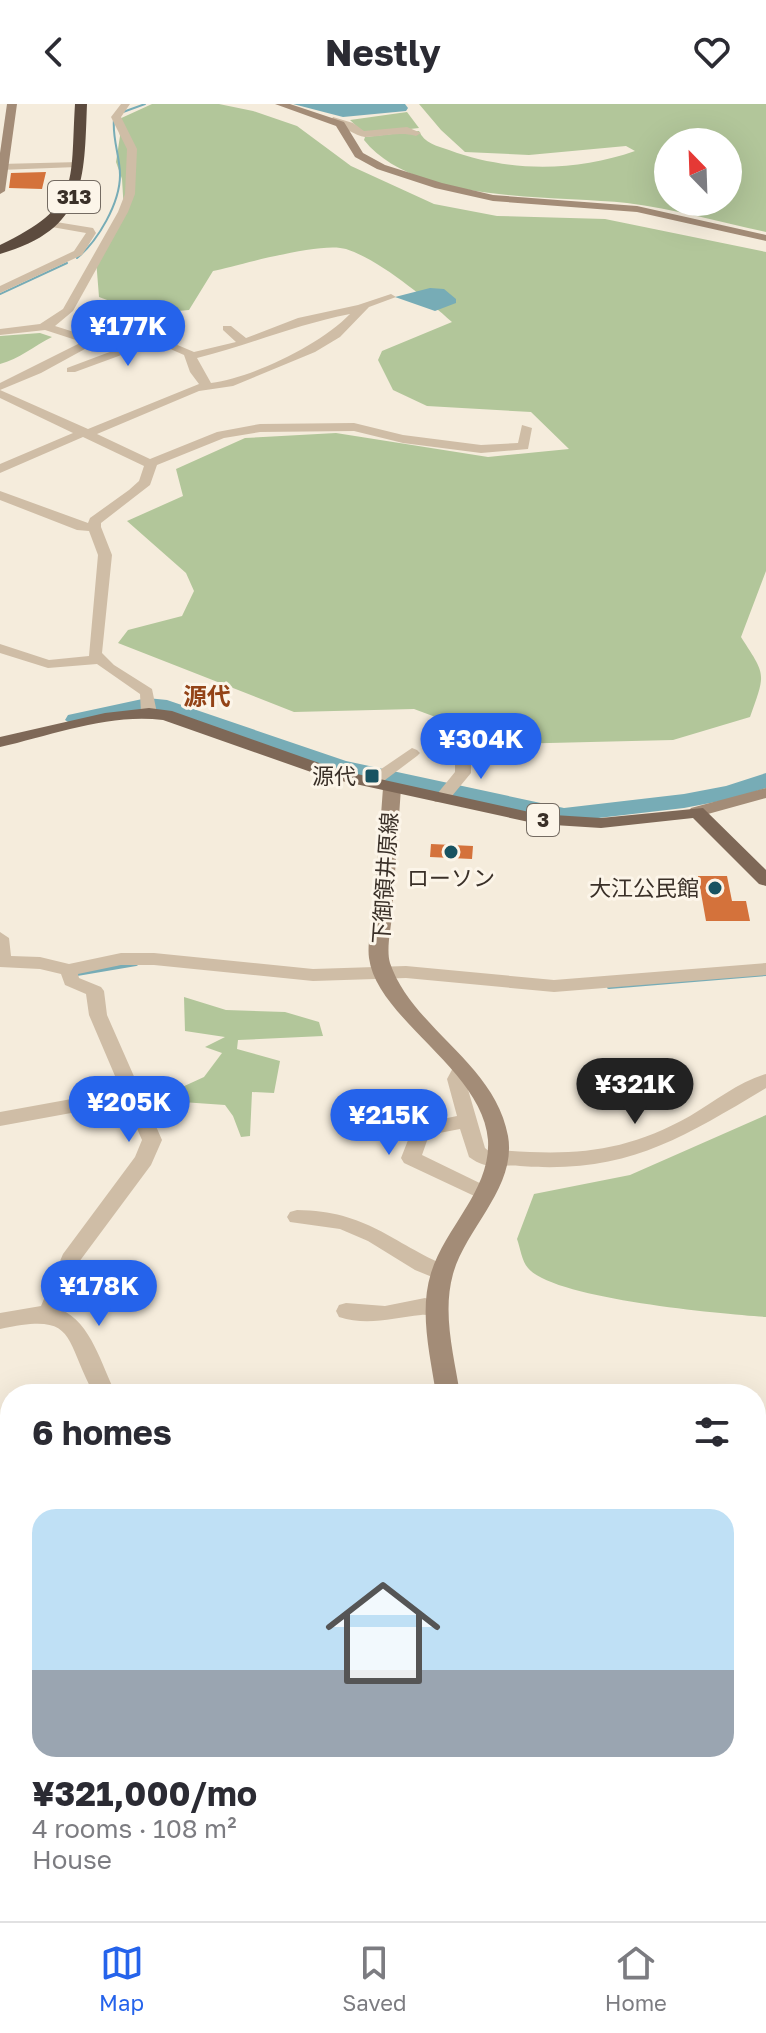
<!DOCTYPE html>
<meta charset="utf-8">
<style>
:root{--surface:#fff;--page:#f2f2f3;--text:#2b2b33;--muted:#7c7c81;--line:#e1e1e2;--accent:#2563eb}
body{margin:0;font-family:"Golos Text","Noto Sans JP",sans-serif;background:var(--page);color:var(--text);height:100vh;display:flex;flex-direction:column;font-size:30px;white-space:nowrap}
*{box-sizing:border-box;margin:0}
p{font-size:26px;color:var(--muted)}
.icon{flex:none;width:44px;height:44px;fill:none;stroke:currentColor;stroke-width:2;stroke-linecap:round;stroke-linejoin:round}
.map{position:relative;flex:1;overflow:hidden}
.drawer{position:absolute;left:0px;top:1280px;width:766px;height:538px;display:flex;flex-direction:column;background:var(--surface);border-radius:32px 32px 0 0;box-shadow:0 8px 32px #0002}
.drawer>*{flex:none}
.needle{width:52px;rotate:337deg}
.buttons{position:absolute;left:654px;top:24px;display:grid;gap:16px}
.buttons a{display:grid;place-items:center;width:88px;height:88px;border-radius:50%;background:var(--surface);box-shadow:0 8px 32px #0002;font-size:40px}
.price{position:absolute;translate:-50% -68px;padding:0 18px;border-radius:28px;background:var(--accent);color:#fff;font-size:26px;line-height:52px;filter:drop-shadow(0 2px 4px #0008)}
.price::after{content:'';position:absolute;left:50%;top:48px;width:24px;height:18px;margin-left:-12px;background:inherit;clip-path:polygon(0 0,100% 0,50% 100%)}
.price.current{background:#222;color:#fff}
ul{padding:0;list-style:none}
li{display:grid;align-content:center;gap:16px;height:424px;padding:0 32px}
li span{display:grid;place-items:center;height:248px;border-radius:24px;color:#555}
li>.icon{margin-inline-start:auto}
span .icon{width:144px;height:144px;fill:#fffc;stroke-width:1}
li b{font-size:34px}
h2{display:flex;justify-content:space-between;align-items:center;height:96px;padding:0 32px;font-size:34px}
header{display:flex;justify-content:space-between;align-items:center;height:104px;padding:0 32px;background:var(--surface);font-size:36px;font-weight:700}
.menu{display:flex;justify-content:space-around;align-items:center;height:112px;border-top:2px solid var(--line);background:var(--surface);font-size:22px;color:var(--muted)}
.menu a{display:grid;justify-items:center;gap:4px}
.menu .current{color:var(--accent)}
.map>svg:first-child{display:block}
</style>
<header><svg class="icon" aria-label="back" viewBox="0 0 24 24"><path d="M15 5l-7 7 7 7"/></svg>Nestly<svg class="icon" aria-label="heart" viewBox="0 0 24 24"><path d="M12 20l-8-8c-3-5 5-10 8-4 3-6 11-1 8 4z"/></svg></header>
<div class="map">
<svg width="766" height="1817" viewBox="0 0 766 1817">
<rect width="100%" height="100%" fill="#f5ecdc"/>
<path fill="#b2c69a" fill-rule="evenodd" d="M152 0H219L253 7 297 22 351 62 434 100 497 112 605 115 766 148V467L741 533C766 572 766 568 750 613L673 636 508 640 414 605 294 608 118 539 128 526 182 512 194 487 186 469 127 417 183 392 176 365 245 334 336 329 488 353 569 345 531 308 427 302 393 286 378 256 382 247 452 218C425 194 380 156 346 145 322 137 240 161 213 167L189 206 145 210 99 193 96 155 124 108 122 75 116 58 120 32 117 16Z
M419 0H766V128C720 118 674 105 627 99 552 91 415 100 364 36L365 33 419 27C424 39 437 42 449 46 508 68 575 68 635 47L626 42 529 51 465 48 441 26ZM668 38H728V98H668Z
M407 8 419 24 365 30 350 16Z
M40 229 52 233C34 242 19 255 0 260V232Z
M184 893 226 906 285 908 319 918 323 932 238 936 237 945 280 957 274 989 252 988 250 1032 241 1033 233 1012 225 1001 182 998 180 984 204 973 222 949 205 943 225 933 185 927Z
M766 1011V1213C723 1210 553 1195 528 1164 522 1158 520 1143 517 1135L534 1090 630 1071Z
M766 1526V1738L756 1746V1527Z
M413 1808H497L503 1817H416Z
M525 1808H577L585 1815 597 1808H680L687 1817H531Z"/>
<path fill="#77acb6" d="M293 0H405L408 4 406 7 343 13Z
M430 184 444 185 456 195V199L435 207 395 193Z"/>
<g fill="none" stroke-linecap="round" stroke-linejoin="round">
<path stroke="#77acb6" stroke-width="2" d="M123 8 145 0
M77 154C98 137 120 99 120 71 120 52 112 35 114 15
M0 190 67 159"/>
<path stroke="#77acb6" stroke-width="4" d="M77 870 136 860
M609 883 766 870"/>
<path fill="#77acb6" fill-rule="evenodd" d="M147 594 167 596 346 657 564 704 684 690 726 682 766 669V684L731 695 684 704 564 718 332 668 151 605 76 623 65 616 68 611Z"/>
</g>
<path fill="#d4723b" d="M46 68 42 85 9 84 11 69Z
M431 740 473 742 472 755 430 753Z
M698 772H727L732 797H746L750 817H706Z"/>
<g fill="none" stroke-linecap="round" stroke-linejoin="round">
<path fill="#cfbda6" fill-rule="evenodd" d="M121 0H130L121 13 137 45 135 90 128 108 73 207 55 222 93 234H161L194 248 236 238 223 226V222H231L246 234 298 214 358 201 391 190 396 193 369 203 340 233 315 248 233 282 199 287 97 330 150 355 217 328 260 320 354 319 403 331 481 341 518 339 522 321 532 324 528 345 481 349 403 339 354 327 260 328 224 334 157 361 150 381 101 419V423L112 451 102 549 114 561 152 585 157 609 149 614 141 609 140 590 97 560 48 564 0 549V540L49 556 89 552 98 451 89 427 77 426 0 396V387L88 419 90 414 129 386 139 377 144 362 83 333 0 369V360L73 329 0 294V279L82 238 45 226 0 231V225L40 220 63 205 118 108 125 90 127 45 111 13ZM350 210C320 241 254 273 211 279L197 254C249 241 298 220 350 210ZM94 240H121L123 243 67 264V268H75L135 246 134 240H159L184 251 190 268 199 280 88 325 0 286 41 269Z
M333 13 353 19 364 27 407 23 421 29 416 32C399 27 382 33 365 33 356 32 340 21 330 18Z
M80 58 82 60 77 63 0 66V60Z
M50 117 93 124 96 129 82 151 0 189V182L74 147 86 129 46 122V118Z
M99 212 103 213V217L82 220 76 217Z
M412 644 417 646 420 649 417 652 377 682H365L363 679 365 676Z
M463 652 471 657V669L447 698H435L433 695 455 668V657Z
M0 828 9 834 11 852 40 853 69 860 121 849H154L313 865 406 862 554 876 766 859V871L554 888 406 874 313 877 154 861H121L78 870 79 874 101 883 104 887 107 911 162 1036 151 1061 79 1158 60 1205C92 1219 101 1261 116 1290H94C63 1233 78 1208 0 1225V1209L41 1202 63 1150 135 1053 142 1036 126 999 0 1022V1008L121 986 89 911 86 890 65 881 61 870 40 865 0 863Z
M461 961 470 967 465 975 485 1044 491 1049 499 1046C573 1052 624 1049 690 1012 714 998 740 977 766 970V984C679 1036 625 1070 520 1062 500 1060 488 1067 469 1053L460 1025 429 1031 422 1051 492 1085 495 1090 492 1095 485 1097 404 1059 401 1054 414 1021 457 1012 447 975 454 962Z
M297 1106C368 1107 390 1138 449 1163L452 1169 449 1175 442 1177 415 1166 368 1137 340 1125 290 1118 287 1113 290 1108Z
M425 1194 445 1200 448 1206 445 1212C436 1215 430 1210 421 1211 393 1214 367 1222 339 1213L336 1207 339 1201 346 1199 385 1202Z
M10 1434V1454L0 1456V1436Z
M766 1471V1491L756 1494V1474Z"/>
<path fill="#a38c77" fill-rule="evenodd" d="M7 0H17L5 87 0 90V49Z
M275 0H290L344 18 363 49 385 61 442 79 493 91 637 102 766 131V137L637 108 493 97 435 84 377 65 355 53 336 22Z
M392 679 401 684C398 726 395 769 392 811 391 825 386 845 390 859 412 924 495 959 508 1032 517 1083 466 1124 453 1170 442 1209 454 1252 460 1290H436C430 1251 419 1207 431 1169 445 1123 491 1086 488 1036 483 966 377 915 369 854 367 840 372 821 373 806 377 765 380 725 383 684Z
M766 684V694L697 713 688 708 691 704Z
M327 1808H357L361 1817H331Z"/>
<path fill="#7e6857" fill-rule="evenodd" d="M149 604 172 607 339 666 538 710 601 714 703 704 766 766V782L759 780 693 714 601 724 538 720 328 674 163 616C110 609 52 631 0 643V633L105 609Z"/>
<path fill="#5c4b3e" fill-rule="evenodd" d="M75 0H87C84 76 87 125 0 150V141C81 102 70 81 75 0Z"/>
</g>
<g fill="#185361" stroke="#fcf5e9" stroke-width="3">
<rect x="364" y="664" width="16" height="16" rx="4"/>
<circle cx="451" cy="748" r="8"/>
<circle cx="715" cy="784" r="8"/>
</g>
<g text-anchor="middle" stroke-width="6" stroke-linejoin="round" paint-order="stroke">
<g fill="#fcf5e9" stroke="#746b62" stroke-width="2">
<rect x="48" y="77" width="52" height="32" rx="6"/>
<rect x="527" y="700" width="32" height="32" rx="6"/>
</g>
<g font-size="20" font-weight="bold" fill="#3a3028">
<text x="74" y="100">313</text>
<text x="543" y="723">3</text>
</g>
<g font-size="22" fill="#3a3028" stroke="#fcf5e9" text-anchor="end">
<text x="356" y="680">源代</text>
<text x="451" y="782" text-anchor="middle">ローソン</text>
<text x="699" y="792">大江公民館</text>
</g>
<g font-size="22" fill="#3a3028" stroke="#fcf5e9">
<text transform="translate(385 774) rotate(-86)" y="8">下御領井原線</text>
</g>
<g font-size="24" font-weight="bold" fill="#934317" stroke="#fcf5e9">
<text x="207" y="601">源代</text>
</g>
</g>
</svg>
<div class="buttons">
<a><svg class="needle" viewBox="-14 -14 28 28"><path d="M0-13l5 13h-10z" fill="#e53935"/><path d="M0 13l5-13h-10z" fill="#7c7c81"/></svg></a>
</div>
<b class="price" style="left:128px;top:264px">¥177K</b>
<b class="price" style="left:481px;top:677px">¥304K</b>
<b class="price current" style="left:635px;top:1022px">¥321K</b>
<b class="price" style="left:129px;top:1040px">¥205K</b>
<b class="price" style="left:389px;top:1053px">¥215K</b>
<b class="price" style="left:99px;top:1224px">¥178K</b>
<section class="drawer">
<h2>6 homes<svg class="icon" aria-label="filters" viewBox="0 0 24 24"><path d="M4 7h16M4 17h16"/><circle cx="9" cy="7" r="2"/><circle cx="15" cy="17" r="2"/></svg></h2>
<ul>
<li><span style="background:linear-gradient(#bfe0f5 65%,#9aa5b1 0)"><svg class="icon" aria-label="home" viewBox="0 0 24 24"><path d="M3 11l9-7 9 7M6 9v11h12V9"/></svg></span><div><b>¥321,000/mo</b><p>4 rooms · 108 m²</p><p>House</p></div></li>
</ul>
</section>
</div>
<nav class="menu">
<a class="current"><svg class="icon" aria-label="map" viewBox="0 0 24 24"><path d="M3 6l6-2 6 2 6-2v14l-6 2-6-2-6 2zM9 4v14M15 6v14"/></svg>Map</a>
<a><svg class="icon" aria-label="saved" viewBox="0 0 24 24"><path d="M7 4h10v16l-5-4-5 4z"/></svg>Saved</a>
<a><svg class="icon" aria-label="home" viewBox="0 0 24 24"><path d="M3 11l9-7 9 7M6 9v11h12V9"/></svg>Home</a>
</nav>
